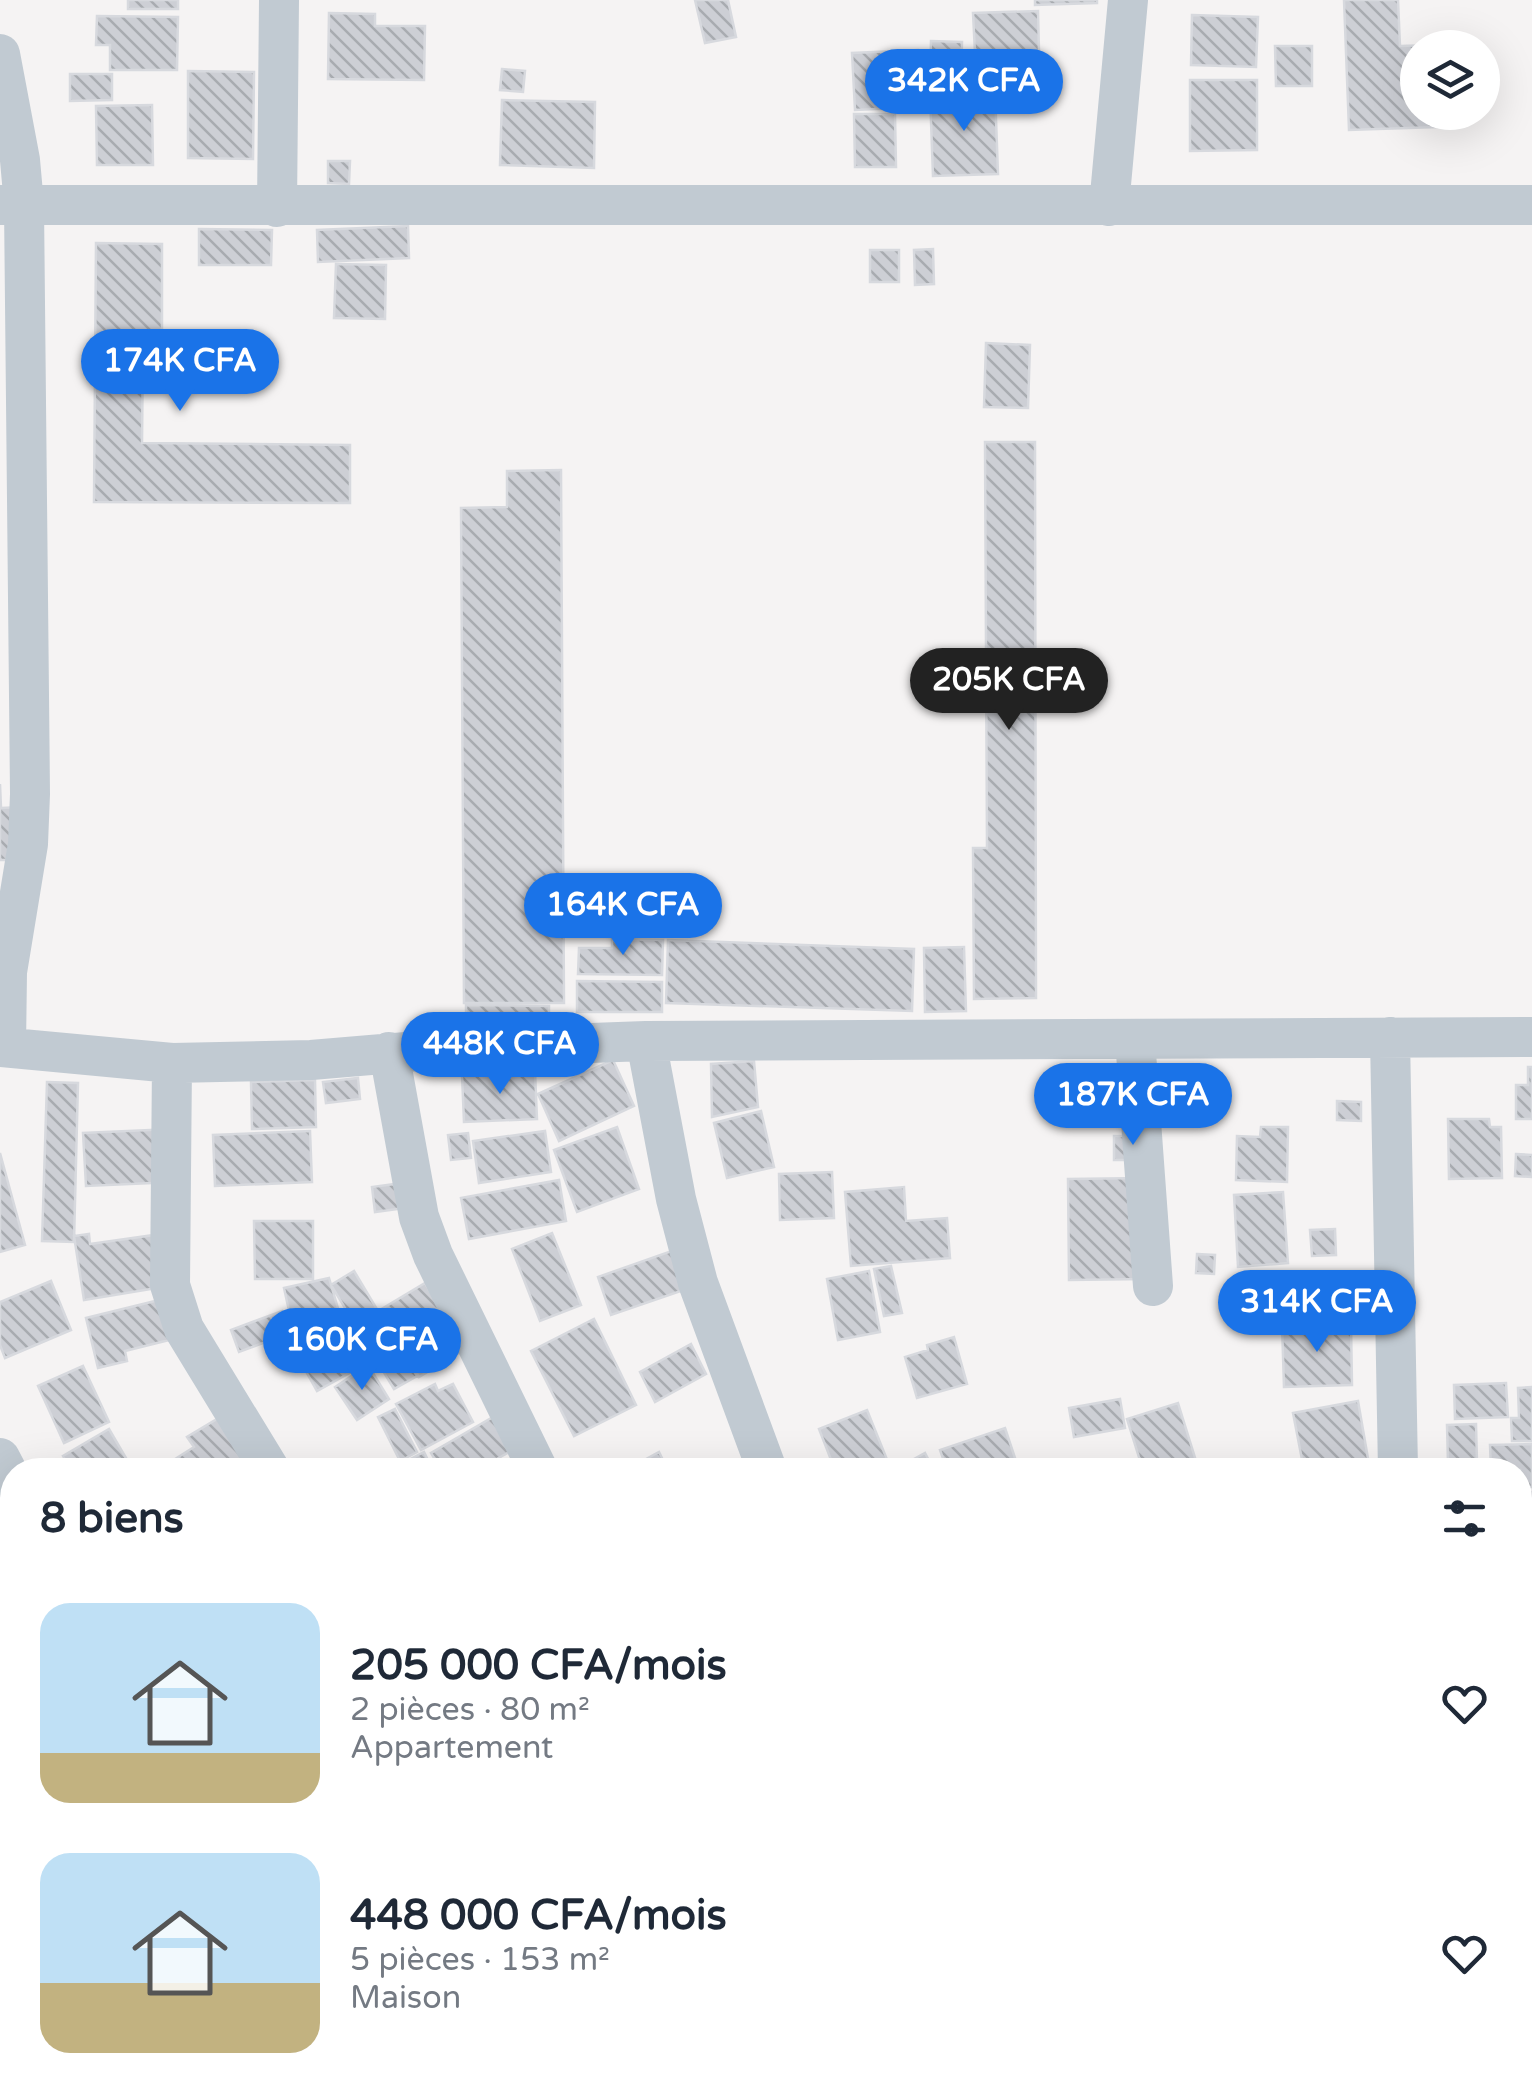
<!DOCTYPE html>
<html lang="fr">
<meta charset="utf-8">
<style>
:root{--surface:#fff;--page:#f6f6f7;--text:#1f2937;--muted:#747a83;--accent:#1a73e8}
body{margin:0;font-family:"Varela Round",sans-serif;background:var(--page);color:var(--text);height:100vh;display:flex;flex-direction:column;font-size:38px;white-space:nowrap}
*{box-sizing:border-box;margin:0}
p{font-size:32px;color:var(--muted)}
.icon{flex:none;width:55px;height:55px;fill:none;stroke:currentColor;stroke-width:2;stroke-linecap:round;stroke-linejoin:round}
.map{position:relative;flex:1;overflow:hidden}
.details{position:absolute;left:0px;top:1458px;width:1532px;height:642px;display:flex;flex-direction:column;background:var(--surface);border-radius:40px 40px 0 0;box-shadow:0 10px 40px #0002}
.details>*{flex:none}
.buttons{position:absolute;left:1400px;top:30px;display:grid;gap:20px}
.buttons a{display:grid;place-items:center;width:100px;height:100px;border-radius:50%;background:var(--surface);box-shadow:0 10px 40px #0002;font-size:50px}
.price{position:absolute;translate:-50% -85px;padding:0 22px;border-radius:35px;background:var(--accent);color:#fff;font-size:32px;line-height:65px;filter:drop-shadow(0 2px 5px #0008)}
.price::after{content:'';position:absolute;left:50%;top:60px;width:30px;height:22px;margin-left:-15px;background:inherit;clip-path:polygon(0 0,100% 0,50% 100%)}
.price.current{background:#222;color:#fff}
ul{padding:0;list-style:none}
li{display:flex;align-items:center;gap:30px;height:250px;padding:0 40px}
li span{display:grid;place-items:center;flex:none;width:280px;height:200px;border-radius:30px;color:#555}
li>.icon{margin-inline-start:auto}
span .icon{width:120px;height:120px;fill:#fffc;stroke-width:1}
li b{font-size:42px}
h2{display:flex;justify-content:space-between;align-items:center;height:120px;padding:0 40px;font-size:42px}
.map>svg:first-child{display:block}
</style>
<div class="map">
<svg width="1532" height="2099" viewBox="0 0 1532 2099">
<defs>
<pattern id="building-back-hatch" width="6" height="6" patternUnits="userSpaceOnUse" patternTransform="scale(2.5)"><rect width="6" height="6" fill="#cdcfd5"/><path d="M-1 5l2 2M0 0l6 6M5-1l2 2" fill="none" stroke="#a8abb0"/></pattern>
</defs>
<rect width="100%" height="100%" fill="#f5f3f3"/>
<path fill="url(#building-back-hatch)" stroke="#d7d9de" stroke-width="2.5" d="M128 0H178V9H128Z
M695 0H728L736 37 705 43Z
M1035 0H1097V3L1035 5Z
M1344 0H1398L1400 46 1434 45V48H1418V112H1436L1437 127 1349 130Z
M1038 11 1039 52 975 53 973 13Z
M329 13 375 14V26H425L424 80 328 79Z
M1192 15 1258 17 1256 67 1191 65Z
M97 16 178 17 177 70H110V45H96Z
M931 41 962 42 961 84 930 83Z
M1275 46H1312V86H1276Z
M918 50 920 107 855 110 852 53Z
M502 69 525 71 523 92 500 90Z
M188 71 254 72 253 159 188 158Z
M70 74H112V100L70 101Z
M1190 80H1257V150L1190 151Z
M995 91 998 174 933 176 930 94Z
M502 100 595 102 594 168 500 165Z
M152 105 153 165H97L96 106Z
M854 114H895L896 167H855Z
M328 161H350L349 184 328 183Z
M408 226 409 258 318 262 317 230Z
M199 229 272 230 271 265H199Z
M96 243 162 244V345H143L142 443 350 445V503L94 502Z
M933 249 934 284 915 285 914 250Z
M870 250H899V282H870Z
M336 264 386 265 385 319 334 318Z
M986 343 1030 345 1028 408 984 407Z
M985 442H1035L1036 998 974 999 973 848H987Z
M561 470 564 1003H464L461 508 507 507V471Z
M0 784 1 808 22 807 23 860H0Z
M612 939 663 940 662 975 578 974 579 948H612Z
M668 940 914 949 912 1011 666 1003Z
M964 947 966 1011 925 1012 924 948Z
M577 981 662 982V1012H577Z
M466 1005 549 1006V1030L466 1029Z
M613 1060 634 1106 559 1141 538 1094Z
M754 1061 758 1107 712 1117 711 1064Z
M1528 1067H1532V1119H1516V1085H1528Z
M535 1071 537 1119 464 1122 462 1075Z
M358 1078 360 1099 326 1103 323 1082Z
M315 1080 316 1127 252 1129 251 1082Z
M47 1082 78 1083 74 1242 42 1241Z
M1337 1101 1361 1102V1121L1337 1120Z
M761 1111 774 1167 727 1178 714 1123Z
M1448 1119H1489L1490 1127H1501L1502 1178 1449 1179Z
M617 1127 639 1189 577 1212 554 1150Z
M1261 1127H1288L1287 1182 1236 1180 1237 1136 1260 1137Z
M172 1129 174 1182 86 1186 83 1133Z
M310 1131 312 1182 215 1186 213 1135Z
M545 1131 551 1172 479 1183 473 1141Z
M468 1133 471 1158 451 1160 448 1135Z
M1114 1136H1153L1152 1160H1114Z
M0 1153 25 1245 0 1252Z
M1516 1154 1532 1155V1177L1515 1176Z
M832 1172 834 1218 780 1220 779 1174Z
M1144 1178 1146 1279 1069 1280 1068 1179Z
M424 1180 427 1205 375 1212 372 1187Z
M559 1180 566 1221 469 1239 461 1198Z
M904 1187 906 1221 947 1218 950 1258 851 1266 845 1192Z
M1283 1192 1288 1263 1238 1267 1234 1195Z
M254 1221H313V1279H255Z
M1335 1229 1336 1255 1312 1256 1310 1230Z
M552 1233 581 1305 540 1321 512 1249Z
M89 1234 90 1244 161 1234 169 1286 84 1300 74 1236Z
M697 1242 710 1281 611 1315 598 1277Z
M1197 1254 1215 1255 1214 1274 1196 1273Z
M891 1266 902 1313 884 1316 874 1269Z
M354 1271 417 1376 394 1389 331 1285Z
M869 1271 880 1332 838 1340 827 1279Z
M329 1278 345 1332 296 1343 284 1288Z
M51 1281 71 1330 5 1358 0 1345V1302Z
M425 1283 465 1349 419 1377 380 1310Z
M159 1300 169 1340 125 1351 127 1361 98 1368 86 1318Z
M282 1311 290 1333 239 1352 231 1330Z
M594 1319 636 1405 574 1436 531 1351Z
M1351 1323 1352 1385 1284 1387 1282 1325Z
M354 1330 371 1361 317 1391 298 1357Z
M954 1337 967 1384 917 1398 905 1357 928 1350 927 1345Z
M691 1344 706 1374 655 1402 640 1372Z
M368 1365 389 1399 357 1420 335 1387Z
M83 1366 109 1422 64 1443 38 1386Z
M1506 1383 1508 1417 1455 1419 1454 1385Z
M435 1384 438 1391 453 1384 473 1422 421 1450 396 1404Z
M1532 1387V1441H1512L1511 1418H1519L1518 1388Z
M1120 1399 1125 1428 1074 1437 1069 1408Z
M1358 1401 1370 1470H1304L1293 1413Z
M1178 1403 1196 1461 1166 1470H1143L1127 1419Z
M395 1409 417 1452 400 1461 378 1417Z
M867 1410 888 1462 870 1470H835L819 1429Z
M227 1413 256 1460 240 1470H167L164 1466 194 1447 187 1437Z
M493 1417 511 1451 477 1470H441L431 1453Z
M1476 1424 1477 1463H1448L1447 1425Z
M1005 1428 1019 1470H947L940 1450Z
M109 1429 133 1470H71L63 1456Z
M1532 1444V1487H1520V1470H1491L1490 1445Z
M424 1452 433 1470H407L403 1463Z
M659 1452 668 1470H626Z
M925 1453 934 1470H896V1469Z
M1532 1492V1540L1520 1541V1493Z
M12 1524V1548L0 1556V1531Z
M1532 1545V1598H1520V1546Z
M12 1605V1702L9 1704 0 1687V1611Z
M1532 1707V1767L1520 1769V1709Z
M8 1719 12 1726V1785L0 1793V1724Z
M12 1801V1826L0 1833V1808Z
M1531 1916 1532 1976 1520 1982V1923Z
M1532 1983V2029L1520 2037V1991Z
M140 2088H152L159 2099H122Z
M163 2088H195L196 2089 178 2099H170Z
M358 2088H402L383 2099H364Z
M636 2088H706L713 2099H643Z
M1059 2088H1117L1096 2099H1065Z
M1379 2088H1432L1439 2099H1362Z"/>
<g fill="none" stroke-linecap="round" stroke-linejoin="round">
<path stroke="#c1cad2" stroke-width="40" d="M0 54 20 160 24 205 30 794 28 844 7 972 6 1047
M0 205H1532
M1109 206 1128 0
M277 207 279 0
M1390 1037 1398 1470
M1135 1039 1153 1286
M646 1041 676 1199 698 1283 767 1470
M0 1047 172 1063 311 1060 454 1048 646 1041 1532 1037
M389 1052 419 1217 433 1255 538 1470
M172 1063 170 1285 184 1329 270 1470
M0 1458 12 1481
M1520 1863 1532 1861
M0 2038 12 2062
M26 2088 32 2099
M302 2088 310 2099
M589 2088 595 2099
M876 2088 883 2099
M1169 2088 1176 2099
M1481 2088 1488 2099
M63 2099 87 2088"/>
</g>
</svg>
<div class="buttons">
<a><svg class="icon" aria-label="layers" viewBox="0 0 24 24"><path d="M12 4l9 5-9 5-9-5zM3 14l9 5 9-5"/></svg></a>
</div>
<b class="price" style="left:964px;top:134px">342K CFA</b>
<b class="price" style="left:180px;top:414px">174K CFA</b>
<b class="price current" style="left:1009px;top:733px">205K CFA</b>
<b class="price" style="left:623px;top:958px">164K CFA</b>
<b class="price" style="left:500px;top:1097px">448K CFA</b>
<b class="price" style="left:1133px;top:1148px">187K CFA</b>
<b class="price" style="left:1317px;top:1355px">314K CFA</b>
<b class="price" style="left:362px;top:1393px">160K CFA</b>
<section class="details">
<h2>8 biens<svg class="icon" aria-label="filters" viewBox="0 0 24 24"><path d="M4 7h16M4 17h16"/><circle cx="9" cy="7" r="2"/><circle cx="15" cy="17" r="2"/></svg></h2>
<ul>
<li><span style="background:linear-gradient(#bfe0f5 75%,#c2b280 0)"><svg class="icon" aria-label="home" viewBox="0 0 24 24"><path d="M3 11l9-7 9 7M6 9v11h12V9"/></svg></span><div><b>205 000 CFA/mois</b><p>2 pièces · 80 m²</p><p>Appartement</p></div><svg class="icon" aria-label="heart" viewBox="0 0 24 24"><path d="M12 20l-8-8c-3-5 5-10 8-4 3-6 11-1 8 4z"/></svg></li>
<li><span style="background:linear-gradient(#bfe0f5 65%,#c2b280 0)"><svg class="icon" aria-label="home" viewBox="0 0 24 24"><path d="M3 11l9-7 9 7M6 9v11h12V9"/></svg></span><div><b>448 000 CFA/mois</b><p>5 pièces · 153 m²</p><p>Maison</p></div><svg class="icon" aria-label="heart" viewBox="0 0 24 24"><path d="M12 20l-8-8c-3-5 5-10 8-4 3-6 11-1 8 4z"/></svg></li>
</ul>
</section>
</div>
